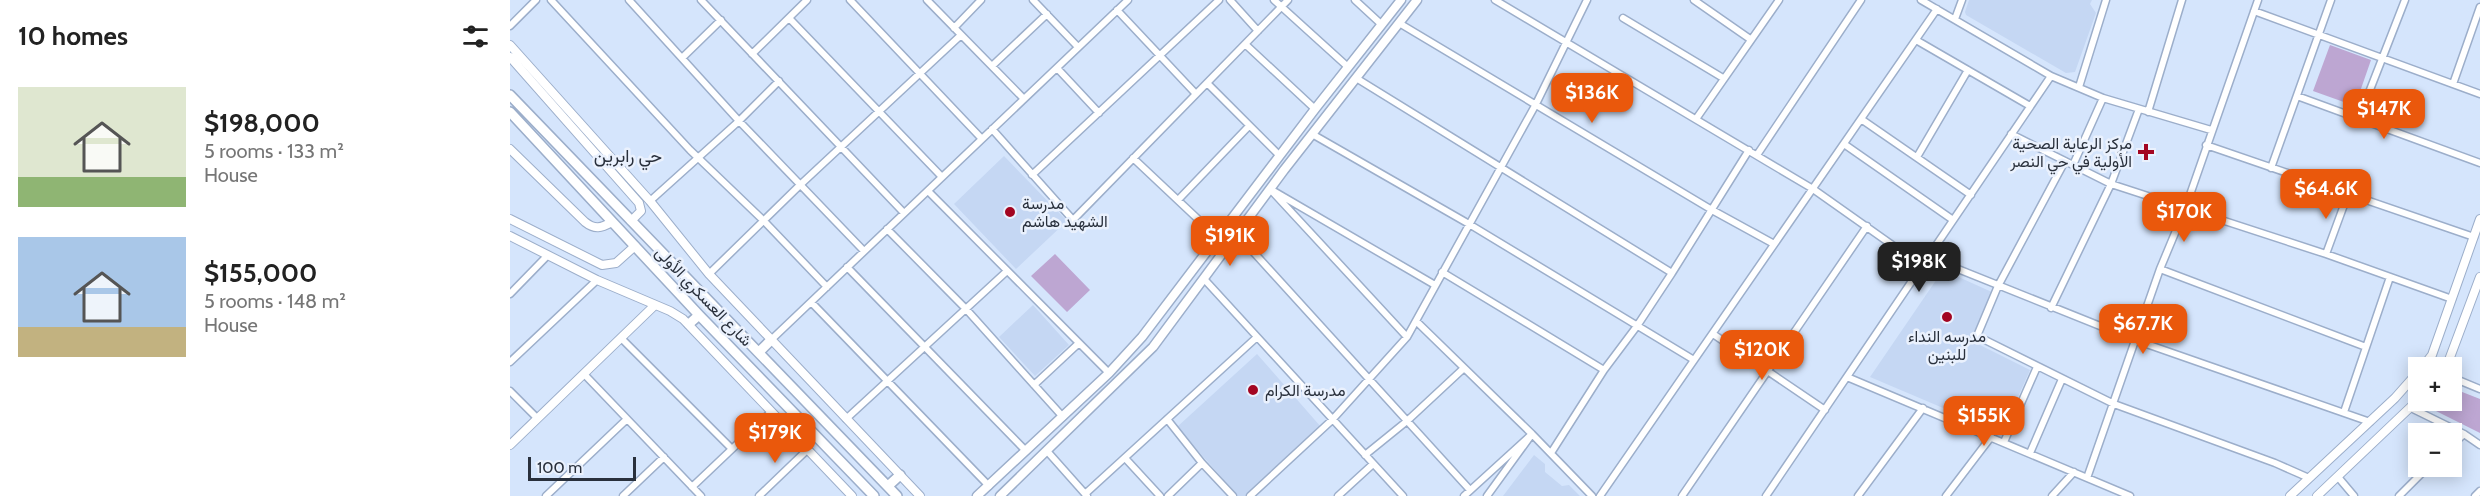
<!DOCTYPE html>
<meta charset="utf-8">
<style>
:root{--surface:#fff;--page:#f2f2f2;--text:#222;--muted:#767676;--accent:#ea580c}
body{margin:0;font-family:Cabin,Vazirmatn,sans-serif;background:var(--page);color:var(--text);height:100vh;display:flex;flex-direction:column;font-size:22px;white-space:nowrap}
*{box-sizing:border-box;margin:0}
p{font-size:20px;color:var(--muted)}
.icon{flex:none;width:33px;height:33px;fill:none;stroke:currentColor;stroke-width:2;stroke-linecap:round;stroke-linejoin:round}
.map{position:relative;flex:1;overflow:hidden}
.sheet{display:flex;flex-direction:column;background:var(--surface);width:510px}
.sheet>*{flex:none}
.controls{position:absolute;left:1898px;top:357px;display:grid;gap:12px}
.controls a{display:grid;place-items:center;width:54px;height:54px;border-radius:0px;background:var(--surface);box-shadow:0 3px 15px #0003;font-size:30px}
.scale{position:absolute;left:18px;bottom:15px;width:108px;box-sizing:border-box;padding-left:6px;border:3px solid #29303c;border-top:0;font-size:16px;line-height:21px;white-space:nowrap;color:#29303c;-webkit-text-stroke:4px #eaf1fd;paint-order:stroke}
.price{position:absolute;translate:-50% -51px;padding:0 14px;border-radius:12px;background:var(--accent);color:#fff;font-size:20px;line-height:39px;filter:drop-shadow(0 2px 3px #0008)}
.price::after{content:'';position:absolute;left:50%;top:36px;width:18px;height:14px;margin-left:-9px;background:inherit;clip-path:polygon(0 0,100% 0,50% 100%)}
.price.selected{background:#222;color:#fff}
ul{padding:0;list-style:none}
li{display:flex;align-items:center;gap:18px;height:150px;padding:0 18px}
li span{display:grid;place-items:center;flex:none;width:168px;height:120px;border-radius:0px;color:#555}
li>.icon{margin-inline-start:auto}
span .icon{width:72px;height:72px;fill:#fffc;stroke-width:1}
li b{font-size:26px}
h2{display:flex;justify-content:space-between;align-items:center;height:72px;padding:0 18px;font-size:26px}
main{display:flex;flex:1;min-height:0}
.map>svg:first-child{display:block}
</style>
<main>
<section class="sheet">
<h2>10 homes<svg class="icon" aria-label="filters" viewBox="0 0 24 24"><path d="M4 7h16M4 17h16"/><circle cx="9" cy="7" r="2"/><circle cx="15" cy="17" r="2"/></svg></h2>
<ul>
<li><span style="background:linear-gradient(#dfe7d0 75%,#8fb573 0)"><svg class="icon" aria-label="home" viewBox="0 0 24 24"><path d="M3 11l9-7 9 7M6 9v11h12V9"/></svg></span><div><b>$198,000</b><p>5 rooms · 133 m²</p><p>House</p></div></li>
<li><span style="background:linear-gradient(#a9c7e8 75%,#c2b280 0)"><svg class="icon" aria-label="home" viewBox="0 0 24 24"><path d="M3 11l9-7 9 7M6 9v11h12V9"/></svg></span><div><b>$155,000</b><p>5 rooms · 148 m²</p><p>House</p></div></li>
</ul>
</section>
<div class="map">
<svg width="1970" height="496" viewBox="0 0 1970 496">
<rect width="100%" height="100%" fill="#d5e5fc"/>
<path fill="#c5d7f3" d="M1459 0H1582L1580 4 1586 13 1565 72 1556 73 1456 15 1455 12Z
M494 156 557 221 506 269 444 204Z
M1433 270 1484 293 1462 341 1520 370 1492 433 1360 377Z
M523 305 559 345 525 376 489 337Z
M747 354 811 427 735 496H728L667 427Z
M1024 455 1035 464V472L1052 486 1059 485 1070 496H993Z"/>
<path fill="#bda6d2" d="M1820 45 1861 60 1845 106 1803 91Z
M545 254 580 290 557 312 521 276Z
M1942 388 1970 399V433L1922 409 1930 401 1941 400Z"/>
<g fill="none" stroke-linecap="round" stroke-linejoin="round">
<g stroke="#9caeca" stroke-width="9">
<path id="minor" d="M41 0 180 150 254 221 317 287
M119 0 229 121 354 251
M191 0 394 213
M340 0 472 139
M417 0 514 99
M523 0 568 47
M720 0 748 31
M764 0 838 67
M845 0 871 24
M985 0 1303 189 1412 266
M1184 0 1240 39
M1411 0 1541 76 1593 98 1701 130
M607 10 686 94
M1744 11 1970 94
M279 18 432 177
M1113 18 1213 78
M1445 19 1452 0
M889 23 1202 210 1264 244
M0 26 26 0
M444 28 471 0
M1406 40 1520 106
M735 44 805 109
M242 54 297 0
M172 58 211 20
M482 66 537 14
M547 68 589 113
M846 78 1162 273
M697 83 769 155
M1943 84 1970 7
M1569 87 1596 0
M1787 96 1970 163
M1638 112 1672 0
M1849 118 1895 0
M1186 119 1269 0
M1351 119 1461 195
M482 129 563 220 778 0
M802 134 959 224 1184 360
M1501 134 1601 184 1816 254 1942 299
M1334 144 1443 220
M1696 145 1964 237
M1247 155 1351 0
M1407 157 1458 70
M623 158 708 238
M1555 161 1488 286 1467 336 1604 404 1765 463 1799 478
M1563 165 1593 98
M1761 168 1821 0
M522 175 709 0
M418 191 599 373
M668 200 739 126
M140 201 229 121 269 81
M377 229 456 309 553 417
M727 234 960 490
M1816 254 1838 194
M1418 257 1625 340 1860 422
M337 267 516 451
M1650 269 1856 347
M932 272 1094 370
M199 274 290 185 451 35
M695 280 893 496
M0 294 38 255
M301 302 479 486
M1541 308 1601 184 1629 109
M906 321 1022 434 1082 496
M1203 334 1315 410
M897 337 760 189 925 285
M111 338 222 449
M261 340 618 0
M0 362 87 280
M74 374 191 496
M1337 377 1620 496
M1941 377 1970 389
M524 385 569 343
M0 391 27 418
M1901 408 1954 434 1970 445
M1834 412 1880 277
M336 419 497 271
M657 419 692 463 723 496
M1494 442 1527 367
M1941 446 1954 434
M537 451 577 496
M1041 453 1094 370 1127 326 1162 273 1239 150
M1520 453 1552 379
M855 455 897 421 954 368
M615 458 650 496
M1828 477 1844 496
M1577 478 1650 269 1675 209 1748 0
M182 487 261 412
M575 494 747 337
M36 496 117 419
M113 496 154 457
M249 496 297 450
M658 496 692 463
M740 496 822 420 897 337 1026 104 1077 0
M828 496 863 464
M954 496 1022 434 977 496
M1090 496 1427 9
M1172 496 1357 226
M1256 496 1541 76
M1348 496 1413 408
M1436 496 1481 437
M1542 496 1564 472
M1889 496 1919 466
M1965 496 1970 491"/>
</g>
<g stroke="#9caeca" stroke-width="10">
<path id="tertiary" d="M0 45 140 201 199 274 410 496
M0 57 129 203 131 211 121 221
M0 149 75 222C85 230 91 228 102 222
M0 219 92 265 106 263 125 246
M0 236 87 280 160 311 173 319 342 496
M1912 368 1922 355 1970 219
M1936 368 1970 277
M0 445 145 305
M1780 496 1885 398 1908 372
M1807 496 1908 400"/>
</g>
<g stroke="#9caeca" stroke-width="11">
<path id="secondary" d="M467 496 599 373 632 337 805 109 891 0
M490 496 643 347 774 170 907 0"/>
</g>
<g stroke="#9caeca" stroke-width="12">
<path id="primary" d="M0 95 387 496
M0 112 189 315 364 496
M179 324 189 315
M249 352 261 340
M378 486 390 475"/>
</g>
<use href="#minor" stroke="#fff" stroke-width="6"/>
<use href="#tertiary" stroke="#fff" stroke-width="8"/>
<use href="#secondary" stroke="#fff" stroke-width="8"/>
<use href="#primary" stroke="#fff" stroke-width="9"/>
</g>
<g fill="#a30521" stroke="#eaf1fd" stroke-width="2">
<path d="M1633 143h6v6h6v6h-6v6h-6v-6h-6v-6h6z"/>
<circle cx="500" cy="212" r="6"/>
<circle cx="1437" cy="317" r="6"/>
<circle cx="743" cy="390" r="6"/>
</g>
<g text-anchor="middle" stroke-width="5" stroke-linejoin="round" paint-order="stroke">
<g font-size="16" fill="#29303c" stroke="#eaf1fd" text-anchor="start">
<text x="1622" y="149" text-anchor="end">مركز الرعاية الصحية<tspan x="1622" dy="18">الأولية في حي النصر</tspan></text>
<text x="512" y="209">مدرسة<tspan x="512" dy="18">الشهيد هاشم</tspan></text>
<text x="1437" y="342" text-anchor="middle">مدرسه النداء<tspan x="1437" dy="18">للبنين</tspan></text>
<text x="755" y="396">مدرسة الكرام</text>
</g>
<g font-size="16" fill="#29303c" stroke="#eaf1fd">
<text transform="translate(194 296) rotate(46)" y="6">شارع العسكري الأولى</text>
</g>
<g font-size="18" fill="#29303c" stroke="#eaf1fd">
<text x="118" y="162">حي رابرين</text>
</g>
</g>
</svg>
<div class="controls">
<a>+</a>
<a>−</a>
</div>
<div class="scale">100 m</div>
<b class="price" style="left:1082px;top:124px">$136K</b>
<b class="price" style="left:1874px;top:140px">$147K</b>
<b class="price" style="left:1816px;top:220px">$64.6K</b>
<b class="price" style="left:1674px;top:243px">$170K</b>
<b class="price" style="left:720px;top:267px">$191K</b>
<b class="price selected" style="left:1409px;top:293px">$198K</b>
<b class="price" style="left:1633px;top:355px">$67.7K</b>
<b class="price" style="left:1252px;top:381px">$120K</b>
<b class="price" style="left:1474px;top:447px">$155K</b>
<b class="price" style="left:265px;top:464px">$179K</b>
</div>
</main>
